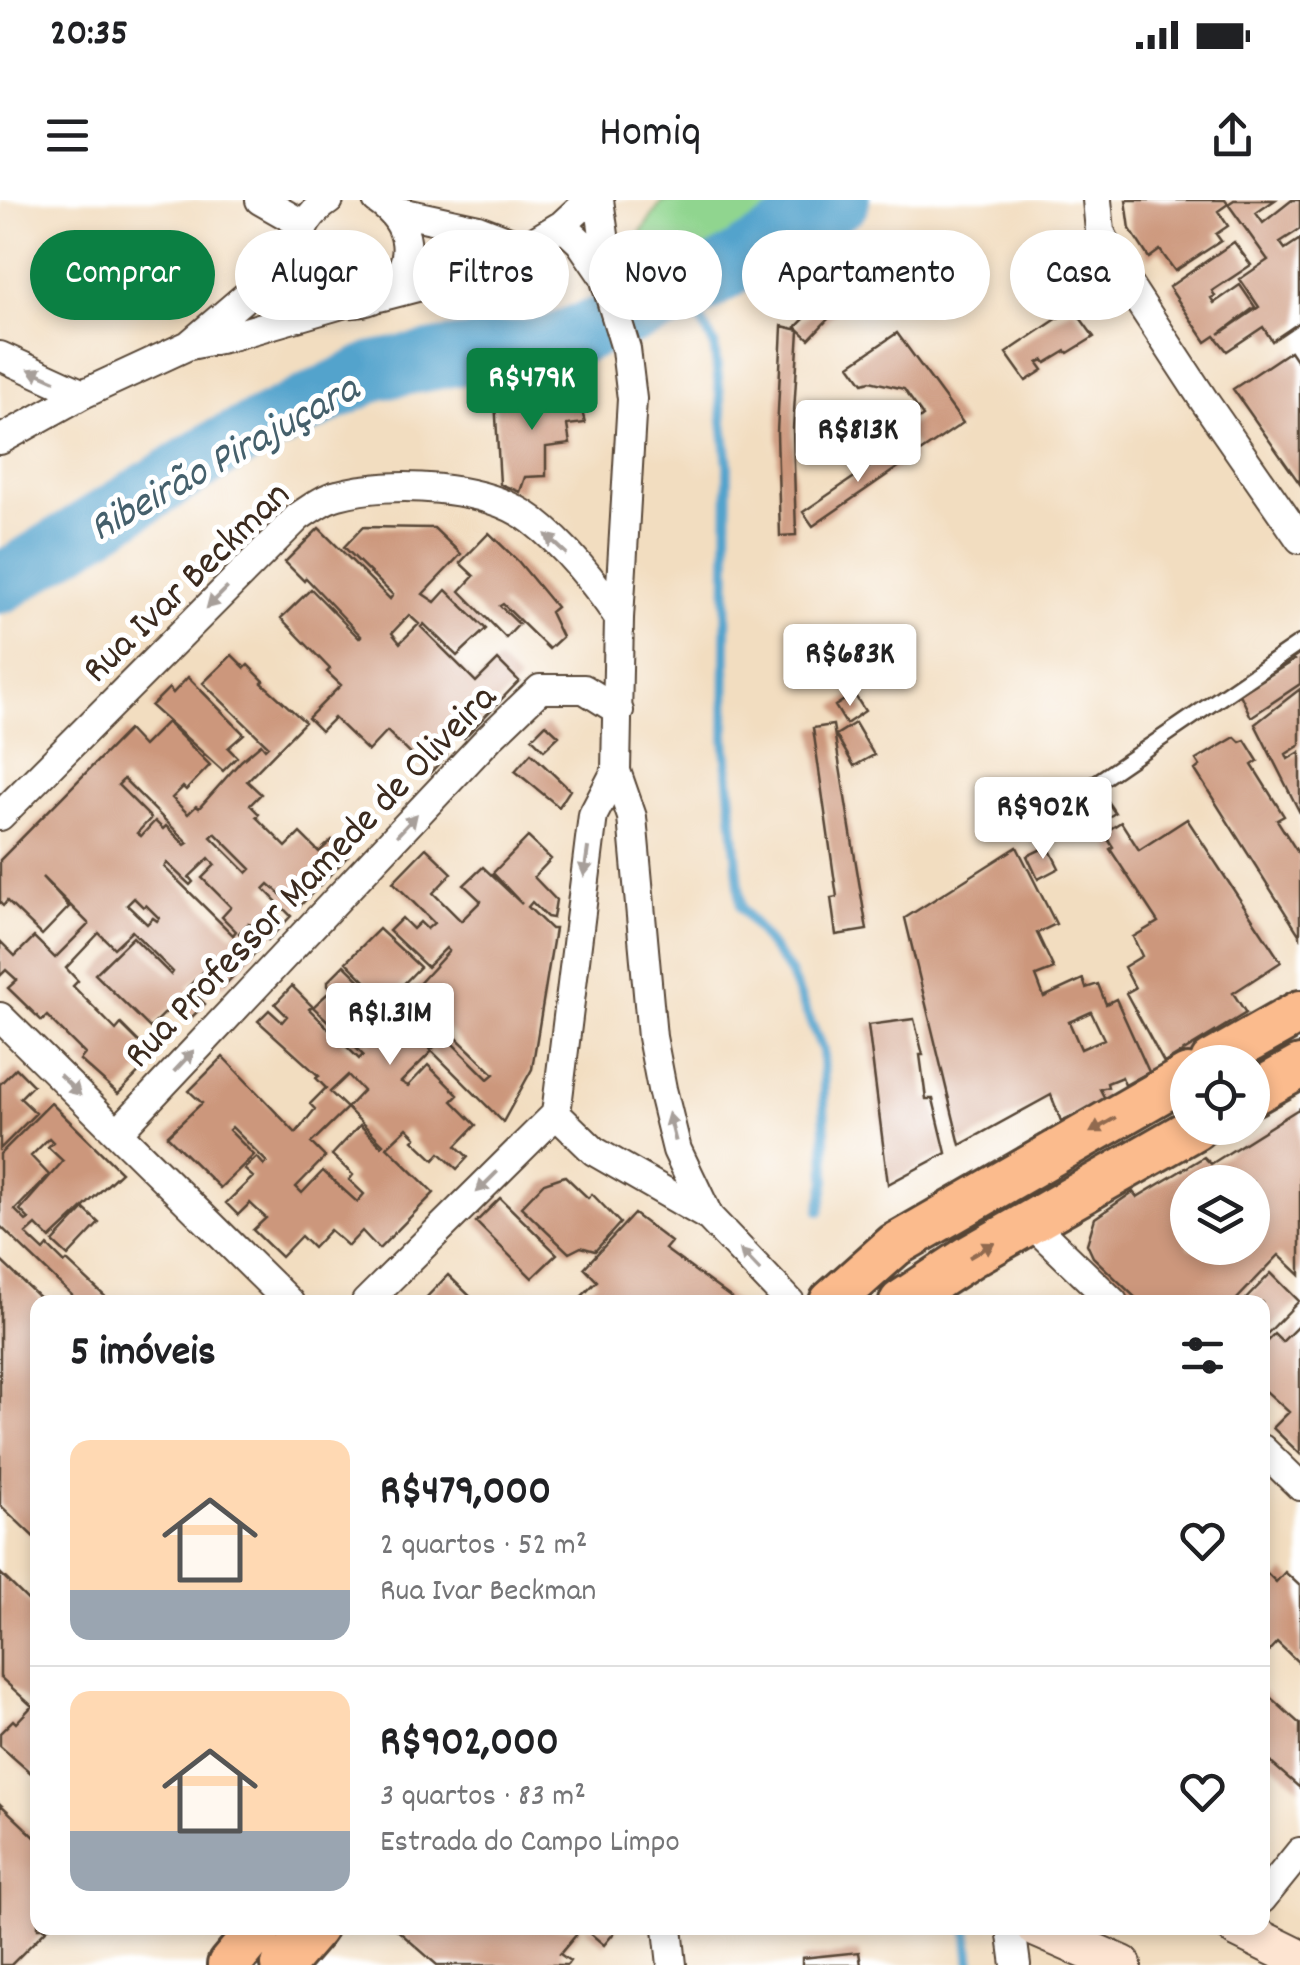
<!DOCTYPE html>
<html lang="pt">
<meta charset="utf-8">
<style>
:root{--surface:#fff;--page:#f2f2f2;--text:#202124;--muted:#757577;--line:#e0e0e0;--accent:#0b8043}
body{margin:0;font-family:Dekko,sans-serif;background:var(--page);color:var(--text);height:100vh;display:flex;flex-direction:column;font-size:38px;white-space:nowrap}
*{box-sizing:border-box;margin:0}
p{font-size:32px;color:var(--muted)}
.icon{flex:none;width:55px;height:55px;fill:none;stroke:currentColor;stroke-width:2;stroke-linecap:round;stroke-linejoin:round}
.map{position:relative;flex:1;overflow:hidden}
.panel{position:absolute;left:30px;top:1095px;width:1240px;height:640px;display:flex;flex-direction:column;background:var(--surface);border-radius:20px;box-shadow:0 5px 15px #0003}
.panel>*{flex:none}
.top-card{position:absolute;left:30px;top:30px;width:1240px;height:90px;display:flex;gap:20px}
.buttons{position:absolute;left:1170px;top:845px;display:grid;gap:20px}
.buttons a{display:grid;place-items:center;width:100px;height:100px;border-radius:50%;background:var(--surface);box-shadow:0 5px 15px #0003;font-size:50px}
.price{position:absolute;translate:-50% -85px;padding:0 22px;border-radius:10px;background:#fff;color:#222;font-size:32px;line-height:65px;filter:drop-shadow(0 2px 5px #0008)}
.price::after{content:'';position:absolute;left:50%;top:60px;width:30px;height:22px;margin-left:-15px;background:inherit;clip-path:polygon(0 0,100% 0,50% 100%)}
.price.current{background:var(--accent);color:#fff}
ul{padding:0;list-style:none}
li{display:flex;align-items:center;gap:30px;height:250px;padding:0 40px}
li+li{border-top:2px solid var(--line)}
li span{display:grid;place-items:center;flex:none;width:280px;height:200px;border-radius:20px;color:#555}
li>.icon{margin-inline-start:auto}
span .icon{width:120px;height:120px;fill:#fffc;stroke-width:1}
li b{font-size:42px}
h2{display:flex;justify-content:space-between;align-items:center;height:120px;padding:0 40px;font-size:42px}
.chip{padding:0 35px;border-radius:45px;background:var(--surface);box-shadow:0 5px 15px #0003;font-size:35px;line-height:90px}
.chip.current{background:var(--accent);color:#fff}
.status{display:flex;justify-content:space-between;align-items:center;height:70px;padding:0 50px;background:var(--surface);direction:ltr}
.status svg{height:28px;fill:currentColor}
header{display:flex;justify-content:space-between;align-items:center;height:130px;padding:0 40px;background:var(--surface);font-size:45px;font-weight:600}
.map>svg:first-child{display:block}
</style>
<div class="status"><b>20:35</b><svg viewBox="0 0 49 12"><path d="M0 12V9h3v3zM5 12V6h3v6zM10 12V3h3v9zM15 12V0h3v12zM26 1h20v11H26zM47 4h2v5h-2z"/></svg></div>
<header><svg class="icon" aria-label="menu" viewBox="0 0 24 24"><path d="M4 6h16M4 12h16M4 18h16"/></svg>Homiq<svg class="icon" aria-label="share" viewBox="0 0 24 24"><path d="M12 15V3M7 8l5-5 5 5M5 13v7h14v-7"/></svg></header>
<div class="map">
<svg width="1300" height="1765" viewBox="0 0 1300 1765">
<rect width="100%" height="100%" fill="#fff"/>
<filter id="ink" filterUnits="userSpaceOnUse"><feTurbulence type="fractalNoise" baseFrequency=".01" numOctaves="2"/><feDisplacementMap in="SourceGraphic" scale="20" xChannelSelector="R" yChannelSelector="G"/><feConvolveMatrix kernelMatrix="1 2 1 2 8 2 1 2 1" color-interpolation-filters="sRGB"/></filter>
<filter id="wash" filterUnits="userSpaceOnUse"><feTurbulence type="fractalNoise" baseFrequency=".0048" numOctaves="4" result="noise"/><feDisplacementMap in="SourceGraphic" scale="40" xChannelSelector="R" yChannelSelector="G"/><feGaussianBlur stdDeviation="2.25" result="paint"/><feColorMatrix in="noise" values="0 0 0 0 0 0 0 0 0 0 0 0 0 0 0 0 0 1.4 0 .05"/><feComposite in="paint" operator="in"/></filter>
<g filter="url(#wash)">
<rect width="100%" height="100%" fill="#f2ddc0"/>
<path fill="#90d58f" stroke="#668056" stroke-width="2.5" d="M663 0H831L710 64 637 113 610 78Z"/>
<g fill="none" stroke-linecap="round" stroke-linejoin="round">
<path stroke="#52a3cc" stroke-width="10" d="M686 94 714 144 728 265 725 538 741 707 789 771 823 851 826 980 820 1011
M967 1728 971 1765"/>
<path stroke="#52a3cc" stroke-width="60" d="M0 384 216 250 374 171 451 157 548 146 686 94 840 0"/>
</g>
<g id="blocks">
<path fill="#cc977b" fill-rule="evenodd" d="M1126 0H1225L1228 4 1218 11 1228 26 1216 34 1221 41 1175 71 1160 50 1149 58 1130 29Z
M1234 0H1275L1256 13 1263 23 1292 0H1300V29L1280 42 1285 49 1300 39V122L1272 141 1263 127 1227 151 1215 136 1206 142 1169 87 1234 42 1251 65 1212 91 1215 96 1211 98 1214 103 1240 85 1255 107 1219 134 1259 107 1240 79 1268 60 1228 4Z
M858 64 870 75 809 139 796 127Z
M1073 108 1094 137 1068 153 1066 151 1046 163 1044 160 1038 163 1043 170 1026 181 1006 153Z
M782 126 799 130 793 229 796 335 780 336 777 233Z
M897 133 963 223 920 252 904 230 923 216 904 189 870 181 863 183 850 165Z
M1290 151 1296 160 1300 158V284L1233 189Z
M556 187 561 203 579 199 585 223 567 225 570 244 546 247V276L525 277 520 292 500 284 495 200Z
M903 244 913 257 813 326 803 312Z
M363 327 434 328 461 354 423 394 435 402 446 390 486 429 457 456 424 424 421 427 476 482 498 460 519 481 464 538 451 525 434 543 447 555 430 573 387 531 368 551 334 518 321 531 308 518 341 485 327 472 330 469 281 418 311 389 359 438 361 436 306 378 304 381 285 362 319 328 390 399 393 395 344 347ZM409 415 419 424 400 443 392 433Z
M489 333 518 361 556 407 550 412 562 437 549 449 503 404 500 406 519 424 506 438 460 391 474 376 460 363Z
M1300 452V484L1251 517 1240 494 1294 460 1292 458Z
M232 455 245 468 248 465 264 481 262 483 305 522 247 581 261 594 250 605 259 614 256 617 286 647 300 633 319 652 332 640 348 656 297 709 269 684 264 689 291 716 268 740 252 725 248 724 239 733 257 751 223 787 205 770 188 787 205 804 188 821 172 806 150 828 95 774 133 737 171 775 173 772 132 731 114 748 99 733 66 768 78 781 73 786 116 830 121 824 154 857 118 894 80 860 85 854 47 816 42 821 8 788 17 780 6 770 0 776V741L15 756 34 737 55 758 89 724 42 677 69 707 42 735 7 701 3 706 0 703V660L128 530 143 546 167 522 210 565 186 590 183 587 172 598 188 614 196 606 199 608 241 561 261 544 265 549 268 546 203 483ZM124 579 188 643 185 645 166 626 163 629 155 621 141 636 137 633 151 618 118 585ZM215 633 251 669 247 673 211 637ZM209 658 215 665 202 678 231 707 222 717 236 731 233 735 164 667 167 663 190 685 193 682 189 677ZM134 698 143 707 146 705 159 718 157 721 153 718 147 724 127 705Z
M188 477 244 534 228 548 237 557 223 571 151 506 169 488 173 493Z
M1300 489V545L1286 554 1288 559 1300 552V613L1255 524Z
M854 494 865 511 846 524 835 506Z
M855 523 874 555 854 566 836 535Z
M546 524 559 536 544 550 532 538Z
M833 525 867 730 836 735 831 698 837 697 813 528Z
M1235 537 1240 542 1245 540 1258 561 1252 565 1284 616 1277 620 1300 656V736L1195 570 1200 566 1196 560Z
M531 553 570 590 559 607 515 571Z
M1101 592 1115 613 1088 630 1074 609Z
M1187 619 1281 762 1233 793 1246 813 1164 863 1126 793 1135 788 1124 767 1142 756 1133 737 1158 722 1110 649 1113 647 1104 633 1121 622 1139 650Z
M528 637 551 659 534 677 556 700 553 718 547 717 532 702 528 707 551 729H555L532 869 503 922 432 851 401 882 408 886 428 865 458 895 452 901 476 925 456 946 468 957 457 969 440 953 434 960 413 940 416 937 407 928 387 947 434 993 379 1049 362 1031 348 1046 330 1030 313 1048 301 1036 281 1057 253 1030 266 1018 250 1003 238 1015 226 1003 253 977 244 969 257 957 264 965 267 962 232 927 229 930 254 955 220 988 167 936 202 903 189 891 223 857 296 933 315 909 310 904 326 888 316 878 319 876 258 821 269 810 282 822 287 816 275 804 292 786 312 806 309 809 359 859 363 855 340 832 349 824 369 844 396 816 392 813 449 751 446 748 427 767 389 731 402 718 413 729 420 722 427 729 434 723 393 682 426 648 452 673 433 693 461 721 481 701 464 685 483 667 522 704 493 673ZM437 819 494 874 488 879 445 836 431 850 421 841ZM348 875 363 891 347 908 383 944 381 946 360 925 332 955 353 975 349 980 364 994 357 1002 323 971 302 993 296 987 325 957 311 943 347 908 330 892Z
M1048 646 1059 668 1038 679 1027 656Z
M1017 647 1056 724 1037 733 1054 769 1036 776 1044 797 1083 779 1086 788 1098 784 1106 804 1116 799 1149 872 1125 885 1122 877 1107 883 1108 887 1100 889 1106 901 1061 921 1051 895 960 945 905 718ZM1091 812 1104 839 1081 849 1069 822Z
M379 729 420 767 386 802 346 762Z
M344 765 394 814 377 830 328 786V781Z
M327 794 347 814 334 827 313 807Z
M914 819 923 855H920L926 899H933L946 953 888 984 868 825Z
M16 868 33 885 20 898 36 913 0 949V884Z
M51 903 121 972 50 1039 36 1025 26 1034 44 1051 48 1046 65 1063 67 1061 111 1102H79L0 1026V954ZM49 938 53 942 48 947 63 961 20 1010 29 1019 26 1021 15 1010 49 975 31 956Z
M1300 908V1075L1279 1055 1234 1102H1140L1093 1057 1087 1044 1095 1018 1133 992 1137 997 1204 957 1211 964ZM1188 982H1252V1048H1188Z
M565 976 588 998 592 994 620 1023 595 1051 581 1047 569 1053 521 1007 544 983Z
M500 998 557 1054 532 1078 476 1022Z
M84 1009 99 1023 68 1056 53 1042Z
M634 1014 671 1042 665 1049 737 1102H576L597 1081 584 1068Z
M0 1060 44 1102H38V1341L0 1305Z
M1271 1073 1299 1101 1262 1139V1102H1243Z
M448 1075 476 1102H422Z
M1300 1124V1254L1273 1228 1289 1212 1266 1191 1262 1194V1146L1274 1134 1282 1142Z
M1262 1368 1276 1382 1285 1372 1300 1386V1464L1277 1442 1262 1458Z
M0 1373 38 1410V1567L32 1574 0 1546V1533L13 1520 16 1523 32 1506 0 1477Z
M1262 1490 1300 1524V1588L1262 1555Z
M0 1604 38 1640V1728H48L11 1765H0Z
M395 1728H582L560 1754 570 1761 567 1765H437Z
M584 1728H618L604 1745Z
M859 1752 861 1765H802V1758Z"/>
</g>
</g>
<g filter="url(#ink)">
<use href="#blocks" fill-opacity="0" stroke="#564536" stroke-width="2.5"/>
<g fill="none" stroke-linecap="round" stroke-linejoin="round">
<g stroke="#564536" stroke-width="19">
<path id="lane" d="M1061 607 1300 443"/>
</g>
<g stroke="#564536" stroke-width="32">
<path id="street" d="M260 0 304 25
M329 0C311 12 298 28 299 51 300 64 305 76 314 86 367 141 452 51 377 0
M599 0 605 42 604 77 626 149 632 199 619 418 616 571 632 617 652 837 662 889 677 950 709 1017
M1097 0 1100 31 1118 69 1205 202 1300 339
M391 10 478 29 525 47
M562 25 580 42 604 77
M379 97 490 68 562 25 589 0
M190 145 228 137 349 102
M0 156 83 194
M0 240 83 194 189 145 286 62 299 43
M0 616 298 317C310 309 324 298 338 295 392 280 486 285 532 320 567 347 594 382 619 418
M0 817 289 1102
M556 914 593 615 616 571
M556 914 594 951 709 1017 790 1102
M118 932 489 538 540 489H584L619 511
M1030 1022 1113 1102
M366 1102 556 914
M1262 1249 1300 1286
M1262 1699 1300 1652
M668 1728 672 1765
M1011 1728 1016 1765"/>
</g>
<g stroke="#564536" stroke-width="42">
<path id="secondary" d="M1037 1728 1122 1765
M1237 1728 1300 1759"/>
</g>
<g stroke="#564536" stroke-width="48">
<path id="primary" d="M1212 862 1300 812
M1252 894 1300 867
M831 1102 895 1045 1188 876
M901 1102 971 1056 1195 928
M229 1765 260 1728
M283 1765 315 1728"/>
</g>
<use href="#lane" stroke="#fff" stroke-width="14"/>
<use href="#street" stroke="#fff" stroke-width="28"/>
<use href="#secondary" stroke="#fde4d1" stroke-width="38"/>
<use href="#primary" stroke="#fbbb8d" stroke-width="42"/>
</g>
<defs><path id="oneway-solid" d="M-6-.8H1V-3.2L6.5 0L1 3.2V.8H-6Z" transform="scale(2.5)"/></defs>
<g fill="#a79f9a">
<use href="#oneway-solid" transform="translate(42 175) rotate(-156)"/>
<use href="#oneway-solid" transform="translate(556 344) rotate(-137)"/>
<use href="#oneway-solid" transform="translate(217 398) rotate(135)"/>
<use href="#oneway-solid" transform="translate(407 625) rotate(-47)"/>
<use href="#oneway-solid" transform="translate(586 662) rotate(98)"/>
<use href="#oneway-solid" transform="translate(184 861) rotate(-47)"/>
<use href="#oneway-solid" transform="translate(70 885) rotate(44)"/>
<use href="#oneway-solid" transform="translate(672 927) rotate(-104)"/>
<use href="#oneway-solid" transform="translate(487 982) rotate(135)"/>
<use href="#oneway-solid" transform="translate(750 1060) rotate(-134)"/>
</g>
<g fill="#916b50">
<use href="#oneway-solid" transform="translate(1103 925) rotate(150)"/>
<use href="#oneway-solid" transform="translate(982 1050) rotate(-30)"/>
</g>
</g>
<g text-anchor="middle" stroke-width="10" stroke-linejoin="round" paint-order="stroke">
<g font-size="40" fill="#3b2a1e" stroke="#fff">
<text transform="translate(184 380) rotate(-44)" y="14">Rua Ivar Beckman</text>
<text transform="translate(308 674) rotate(-46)" y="14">Rua Professor Mamede de Oliveira</text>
</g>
<g font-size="42" font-style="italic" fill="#45606c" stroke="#fff">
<text transform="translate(222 255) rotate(-29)" y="15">Ribeirão Pirajuçara</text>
</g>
</g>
</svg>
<div class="buttons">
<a><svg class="icon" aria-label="locate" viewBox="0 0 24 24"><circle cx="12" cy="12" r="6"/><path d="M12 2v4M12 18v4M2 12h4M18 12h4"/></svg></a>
<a><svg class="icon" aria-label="layers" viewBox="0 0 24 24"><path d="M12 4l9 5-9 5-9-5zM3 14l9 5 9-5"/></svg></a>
</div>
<b class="price current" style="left:532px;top:233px">R$479K</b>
<b class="price" style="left:858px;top:285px">R$813K</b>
<b class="price" style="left:850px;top:509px">R$683K</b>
<b class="price" style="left:1043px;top:662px">R$902K</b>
<b class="price" style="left:390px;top:868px">R$1.31M</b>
<div class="top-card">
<a class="chip current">Comprar</a>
<a class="chip">Alugar</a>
<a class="chip">Filtros</a>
<a class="chip">Novo</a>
<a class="chip">Apartamento</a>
<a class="chip">Casa</a>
</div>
<section class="panel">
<h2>5 imóveis<svg class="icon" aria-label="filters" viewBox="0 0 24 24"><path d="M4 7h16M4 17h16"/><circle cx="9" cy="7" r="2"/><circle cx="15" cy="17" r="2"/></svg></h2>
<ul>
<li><span style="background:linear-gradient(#ffd9b3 75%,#9aa5b1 0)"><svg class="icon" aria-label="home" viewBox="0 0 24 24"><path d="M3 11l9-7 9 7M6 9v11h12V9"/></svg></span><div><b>R$479,000</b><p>2 quartos · 52 m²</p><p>Rua Ivar Beckman</p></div><svg class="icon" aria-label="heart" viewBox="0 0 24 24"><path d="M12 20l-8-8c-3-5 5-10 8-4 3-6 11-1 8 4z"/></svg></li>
<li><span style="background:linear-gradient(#ffd9b3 70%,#9aa5b1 0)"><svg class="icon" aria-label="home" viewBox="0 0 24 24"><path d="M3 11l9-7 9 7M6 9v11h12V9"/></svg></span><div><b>R$902,000</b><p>3 quartos · 83 m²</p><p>Estrada do Campo Limpo</p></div><svg class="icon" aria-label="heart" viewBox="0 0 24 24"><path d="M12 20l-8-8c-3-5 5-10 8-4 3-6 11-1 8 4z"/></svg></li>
</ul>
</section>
</div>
